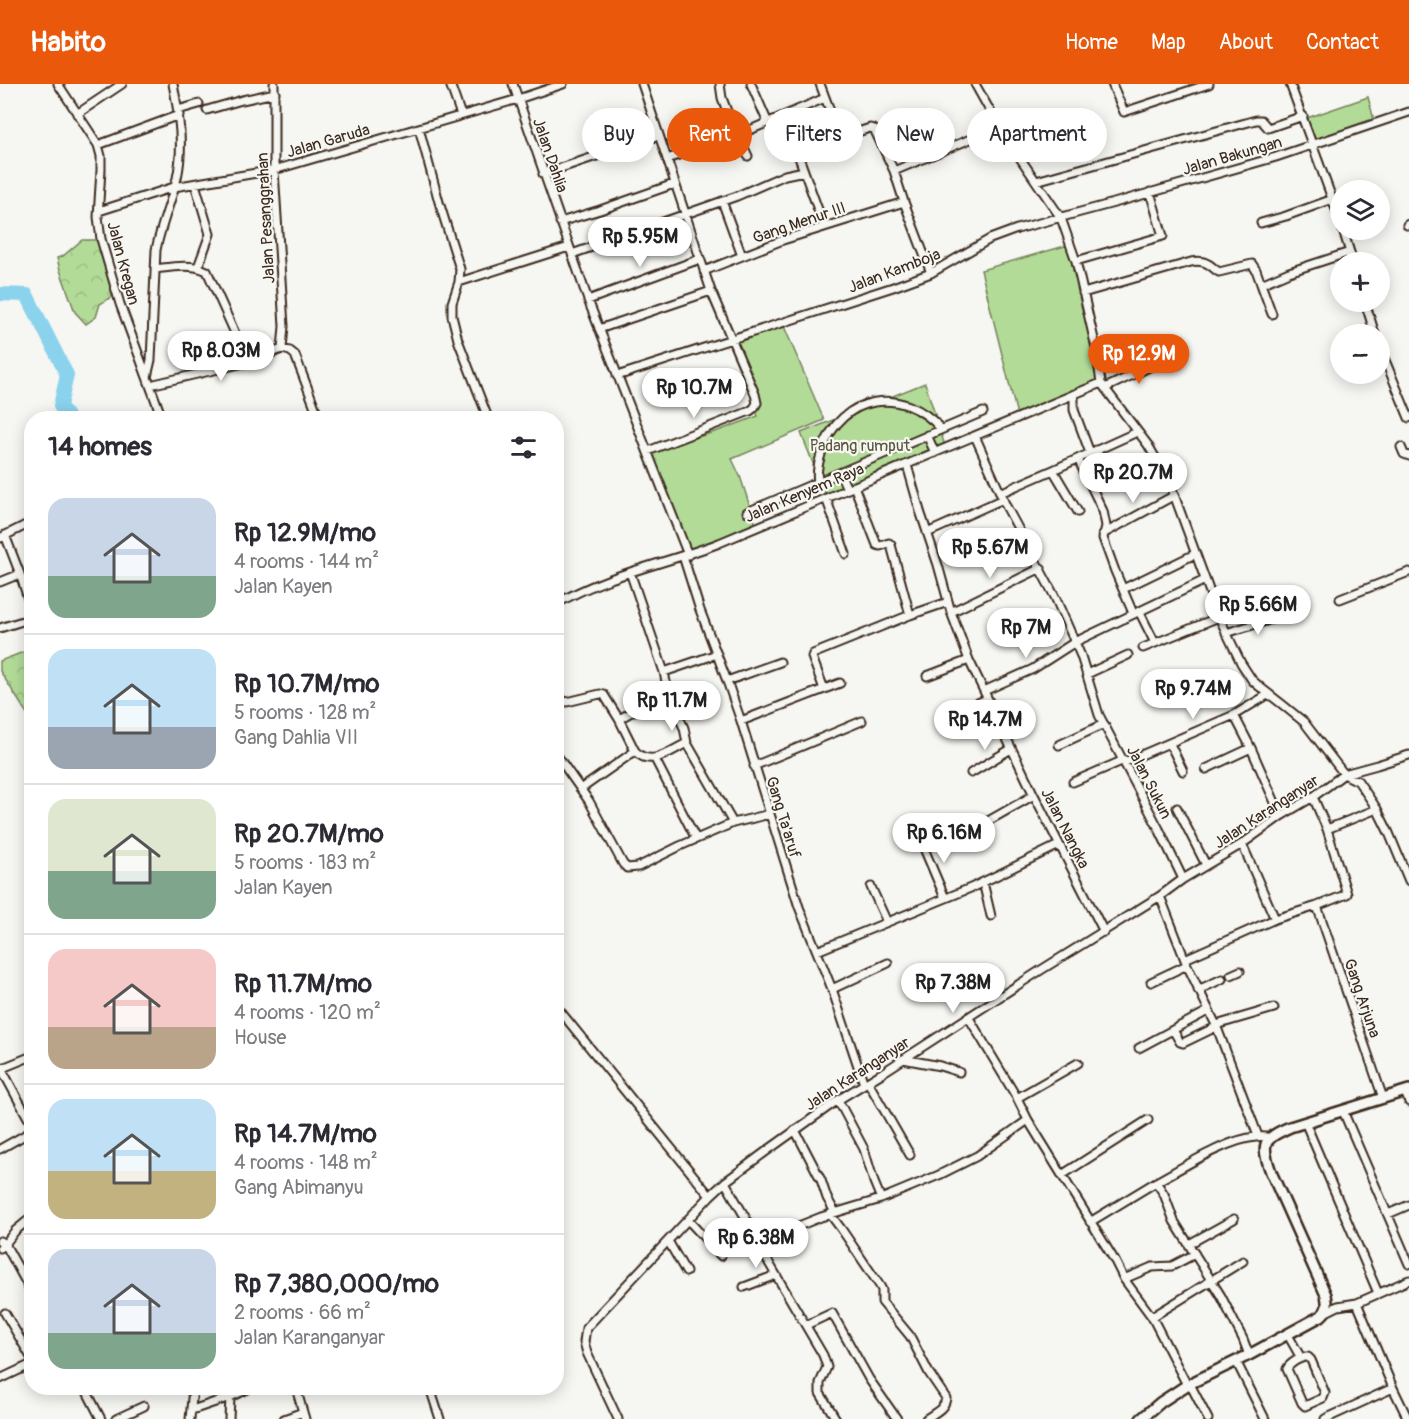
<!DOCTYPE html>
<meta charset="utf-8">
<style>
:root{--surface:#fff;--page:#f7f7f7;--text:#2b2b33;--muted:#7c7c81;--line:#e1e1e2;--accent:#ea580c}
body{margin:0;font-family:Pangolin,sans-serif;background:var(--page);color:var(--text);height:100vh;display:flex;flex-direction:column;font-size:22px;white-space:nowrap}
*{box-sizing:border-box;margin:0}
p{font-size:20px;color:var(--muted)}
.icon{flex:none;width:33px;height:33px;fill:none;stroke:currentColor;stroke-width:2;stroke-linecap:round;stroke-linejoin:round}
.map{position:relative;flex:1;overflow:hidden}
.side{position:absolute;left:24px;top:327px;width:540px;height:984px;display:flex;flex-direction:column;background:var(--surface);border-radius:24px;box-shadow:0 3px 15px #0003}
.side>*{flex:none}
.hud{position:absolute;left:582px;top:24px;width:570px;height:54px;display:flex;gap:12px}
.tools{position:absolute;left:1330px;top:96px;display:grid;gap:12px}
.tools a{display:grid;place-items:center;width:60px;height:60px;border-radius:50%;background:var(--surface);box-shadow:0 3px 15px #0003;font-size:30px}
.price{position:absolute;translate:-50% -51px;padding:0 14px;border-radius:21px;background:#fff;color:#222;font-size:20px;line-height:39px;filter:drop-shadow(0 2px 3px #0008)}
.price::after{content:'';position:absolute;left:50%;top:36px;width:18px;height:14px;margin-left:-9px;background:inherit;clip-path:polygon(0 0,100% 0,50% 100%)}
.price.current{background:var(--accent);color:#fff}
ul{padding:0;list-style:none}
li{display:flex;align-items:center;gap:18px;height:150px;padding:0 24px}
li+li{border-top:2px solid var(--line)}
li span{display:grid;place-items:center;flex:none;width:168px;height:120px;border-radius:18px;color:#555}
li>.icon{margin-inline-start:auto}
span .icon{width:72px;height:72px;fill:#fffc;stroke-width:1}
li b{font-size:26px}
h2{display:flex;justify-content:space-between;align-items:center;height:72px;padding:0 24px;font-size:26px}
.chip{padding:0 21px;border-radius:27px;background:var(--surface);box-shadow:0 3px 15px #0003;font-size:21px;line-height:54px}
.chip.current{background:var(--accent);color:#fff}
header{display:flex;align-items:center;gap:36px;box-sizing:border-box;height:84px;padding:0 30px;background:var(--accent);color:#fff}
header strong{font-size:28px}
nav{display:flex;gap:33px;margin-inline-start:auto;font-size:21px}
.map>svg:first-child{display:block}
</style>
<header>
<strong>Habito</strong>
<nav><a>Home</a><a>Map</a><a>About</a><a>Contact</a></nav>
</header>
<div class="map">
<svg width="1409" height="1335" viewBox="0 0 1409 1335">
<defs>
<pattern id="forest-crowns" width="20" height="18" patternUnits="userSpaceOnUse" patternTransform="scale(1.5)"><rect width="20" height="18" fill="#b2db98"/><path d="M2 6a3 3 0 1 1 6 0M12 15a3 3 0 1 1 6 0" fill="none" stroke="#9abc83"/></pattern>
</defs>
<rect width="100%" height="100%" fill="#f6f6f2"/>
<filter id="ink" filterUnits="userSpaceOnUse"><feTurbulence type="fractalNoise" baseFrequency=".0167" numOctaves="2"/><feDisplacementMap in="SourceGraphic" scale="12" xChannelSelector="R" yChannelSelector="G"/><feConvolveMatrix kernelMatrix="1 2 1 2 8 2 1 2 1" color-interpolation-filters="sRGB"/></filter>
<g filter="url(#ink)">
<path fill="#b2db98" stroke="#76825b" stroke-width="1.5" d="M1368 13 1375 40 1314 64 1304 35Z
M1072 160 1106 296 1017 331 981 186Z
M783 240 824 336 732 375 740 392 756 441 685 471 651 367 718 347 758 332 730 255Z
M925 299 945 362 826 412 801 349Z"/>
<path fill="url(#forest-crowns)" stroke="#76825b" stroke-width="1.5" d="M82 156H97L104 179 116 210 100 220 96 233 86 240 75 228 60 186 57 174 63 172Z
M31 565V636L0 587V577Z"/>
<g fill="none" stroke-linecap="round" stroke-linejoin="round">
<path stroke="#8bd2ed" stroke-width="14" d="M0 210 27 211 67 291 60 322 68 334"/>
<g stroke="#3b2a1e" stroke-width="11">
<path id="minor" d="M58 0 98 61 101 72V86L98 133 101 155 120 220 162 334
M274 0V86L284 242 282 265
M450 0 461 31
M513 0 588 216 688 471
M642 0 711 207 755 310 757 319 754 324 750 327 648 367
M720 0 722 14 728 30 748 72
M751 0 768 39
M820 0 840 53
M975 0 999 43 1061 134 1076 177 1096 264 1101 299 1148 361 1169 397 1219 533 1241 579 1252 596 1260 603 1283 621 1304 638 1344 690 1377 681 1409 671
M1112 0 1124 28 1209 0
M1290 0 1341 139
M178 26 199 20
M207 26 242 16 275 9
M77 30 122 0
M784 32 824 142
M419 44 439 118 460 185 459 198 452 219V232L458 256 488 334
M98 61 179 31
M798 71 824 59 870 44 874 45 894 87 904 118 931 189
M667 75 743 49 825 14
M894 87 999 43
M543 90 659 51
M1036 97 1256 36H1261L1268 44 1303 32
M195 100 210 150 198 183
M722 117 742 172
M99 127 174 103 274 86 518 15 563 0
M560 138 600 126 674 100
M1261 139 1286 132 1333 115
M1407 141 1409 140
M1343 146 1353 178
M572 170 737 112 785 91 804 87
M1076 177 1163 152 1150 108
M155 185C171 183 192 179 207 187L248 278
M704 187 783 156 904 118
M459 198 569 163
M1261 200 1272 230
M1083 209 1191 178C1196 177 1203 177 1208 180 1212 182 1215 186 1219 188L1252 180 1256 186 1261 200 1289 188 1350 168
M588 216 700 175
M1365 218 1375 250
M599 245 711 207
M1380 264 1409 334
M617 292 893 203 931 189 990 155 1017 145 1114 119 1276 73 1409 28
M147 293 151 276 156 166C161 141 171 118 177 94 184 63 179 30 173 0
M150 301 248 278 282 265 290 267 295 271 319 334
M1105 304 1162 277
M1074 310V326L1090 369
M927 351 935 369
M975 352 1006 422 1055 513 1081 572 1099 631 1159 745 1183 795
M1401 363 1404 370 1409 372
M1096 366 1112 399
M1078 375 1103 427 1106 442 1103 454 1115 487 1133 529
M907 381 920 427 938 481 951 528 969 576 1032 707 1104 848
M1053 386 1078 428
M840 389 847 405
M818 399C816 387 819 377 822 367 841 310 903 301 941 345
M854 402 877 461 880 462 889 459 891 461 910 531
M1000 409 1053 386 1137 348
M826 414 846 470
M747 428 983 328
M927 449 1003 415
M1103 450 1175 411
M5 451 20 490 32 527
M0 454 32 438
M683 472 700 526 727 597 741 637 799 823 832 905 864 1000
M630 488 664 588 668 608 684 644 687 659 733 739 770 730
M0 498 20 490
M1123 505 1195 470
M1340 515 1409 488
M556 520C607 490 665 480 719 459L1101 299
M1139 527 1155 559
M951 528 1041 484
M0 544 32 534
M1226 549 1282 532
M1143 564 1219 533
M664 588 717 570
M1087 590 1128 571
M927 592 969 576
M727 597 780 578
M824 605 812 573 813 570 910 531 948 518
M556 606 563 617 567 618 600 610 604 611 619 635 635 667C651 684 670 667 687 659
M984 607 1033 585 1075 558 1205 496
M1234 631 1251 664 1281 732
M944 633 987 615
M619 635 668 608
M741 637 840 599
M1170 660 1183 687
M1059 661 1104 640
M556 670 589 717 623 780 627 784 638 783 680 762 733 739
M655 675 696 755
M1125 678 1234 631 1269 610
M754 682 862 637
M1206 685 1251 664
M971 689 1011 665
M1073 698 1124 676
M581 705 635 667
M1313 713 1327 745 1347 810 1317 822
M1177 724 1206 781
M974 745 1034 711
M1327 745 1377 725
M920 755 945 814
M1242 760 1275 835 1317 822 1383 1014
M983 798 991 832
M871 803 887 838
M1160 812 1187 881 1216 941 1258 1052
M817 867 973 803 1059 761
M1185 875 1275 835
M1231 891 1240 887
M1151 898 1187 881
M832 905 888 879
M1198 906 1222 895
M556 922 710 1112
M969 934 1017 1014 1028 1036
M1216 941 1274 924
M1173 946 1180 958 1183 959 1216 943
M1139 964 1208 927
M903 975 940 982 959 988
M1 984 32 1041
M0 985 32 972
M868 998 910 1071
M1405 1008 1409 1018
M1017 1014 1078 979
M838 1016 864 1065 874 1098 881 1115
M1343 1027 1409 1180
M1305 1038 1378 1209
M795 1046 821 1096 827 1114 835 1128
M0 1065 32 1047
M1062 1091 1148 1036
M725 1098 753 1147 759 1162 796 1143 821 1133 881 1115 939 1091 977 1072 1028 1036 1115 1177 1124 1195 1152 1233 1187 1301
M830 1130 842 1146 880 1202 882 1206V1218L910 1252 929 1289 946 1314C945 1325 934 1329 926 1335
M1388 1130 1409 1121
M688 1136 721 1172
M1090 1138 1156 1098
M0 1157 5 1160 32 1209
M668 1157 686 1188
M1189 1160 1234 1135
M759 1162 823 1271 827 1283 820 1299V1309L836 1335
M0 1164 5 1160 15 1147 32 1133
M1124 1195 1152 1183 1172 1182 1195 1170
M744 1203 776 1191
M1357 1219 1393 1304 1408 1335
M1326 1228 1338 1222 1357 1219 1409 1196
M5 1229 32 1275
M1152 1233 1243 1177
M806 1241 832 1229 869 1295 897 1335
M1288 1251 1301 1274
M1249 1271 1243 1255 1221 1212 1174 1137 1164 1110 1156 1098C1182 1084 1227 1055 1256 1053 1261 1052 1266 1053 1270 1054
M1305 1273H1308L1311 1276 1325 1309 1323 1314 1305 1322 1302 1319 1287 1285C1290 1279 1299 1274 1305 1273Z
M1236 1277 1265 1335
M0 1295 32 1280
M1190 1300 1208 1335
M85 1304 101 1335
M296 1304 305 1335
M430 1304 440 1335
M192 1326 230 1313 250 1304
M116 1335 144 1322
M190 1335 193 1304
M229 1335 230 1313
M284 1335 303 1328
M618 1335 587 1269 584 1258 586 1244 710 1112 725 1098 768 1066 838 1016 882 989 1041 886 1160 812 1183 795 1242 760 1281 732 1313 713 1344 690 1358 697 1377 725 1389 749 1409 797
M1325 1335 1393 1304"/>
</g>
<g stroke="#3b2a1e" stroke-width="14">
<path id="major" d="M1141 1335 1161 1318 1187 1301 1249 1271 1321 1232C1328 1226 1328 1220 1326 1211L1271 1088C1261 1060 1262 1055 1290 1043L1409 1006"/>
</g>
<use href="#minor" stroke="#f6f6f2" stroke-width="7"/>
<use href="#major" stroke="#f6f6f2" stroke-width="9"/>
</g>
</g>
<g text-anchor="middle" stroke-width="4.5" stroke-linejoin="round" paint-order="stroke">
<g font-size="16" fill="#3b2a1e" stroke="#f6f6f2">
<text transform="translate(328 56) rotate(-16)" y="6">Jalan Garuda</text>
<text transform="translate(551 71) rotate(71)" y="6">Jalan Dahlia</text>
<text transform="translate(1232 71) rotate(-16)" y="6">Jalan Bakungan</text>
<text transform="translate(265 134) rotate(-93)" y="6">Jalan Pesanggrahan</text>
<text transform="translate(799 138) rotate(-19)" y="6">Gang Menur III</text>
<text transform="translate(124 179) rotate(75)" y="6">Jalan Kregan</text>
<text transform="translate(894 186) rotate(-21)" y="6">Jalan Kamboja</text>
<text transform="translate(804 408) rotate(-23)" y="6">Jalan Kenyem Raya</text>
<text transform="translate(1150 698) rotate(63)" y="6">Jalan Sukun</text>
<text transform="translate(1266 727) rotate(-33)" y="6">Jalan Karanganyar</text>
<text transform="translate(784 733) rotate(73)" y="6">Gang Ta'aruf</text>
<text transform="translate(1066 744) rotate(63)" y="6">Jalan Nangka</text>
<text transform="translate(1363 914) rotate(71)" y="6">Gang Arjuna</text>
<text transform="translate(857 989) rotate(-33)" y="6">Jalan Karanganyar</text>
</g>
<g font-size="16" fill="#59563c" stroke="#f6f6f2">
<text x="860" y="367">Padang rumput</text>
</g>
</g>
</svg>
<div class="tools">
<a><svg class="icon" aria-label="layers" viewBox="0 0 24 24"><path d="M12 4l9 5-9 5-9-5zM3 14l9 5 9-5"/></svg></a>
<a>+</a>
<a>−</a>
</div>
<b class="price" style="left:640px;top:184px">Rp 5.95M</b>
<b class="price" style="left:221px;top:298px">Rp 8.03M</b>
<b class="price current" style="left:1139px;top:301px">Rp 12.9M</b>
<b class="price" style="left:694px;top:335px">Rp 10.7M</b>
<b class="price" style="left:1133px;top:420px">Rp 20.7M</b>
<b class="price" style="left:990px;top:495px">Rp 5.67M</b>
<b class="price" style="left:1258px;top:552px">Rp 5.66M</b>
<b class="price" style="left:1026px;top:575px">Rp 7M</b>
<b class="price" style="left:1193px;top:636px">Rp 9.74M</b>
<b class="price" style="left:672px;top:648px">Rp 11.7M</b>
<b class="price" style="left:985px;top:667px">Rp 14.7M</b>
<b class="price" style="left:944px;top:780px">Rp 6.16M</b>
<b class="price" style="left:953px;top:930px">Rp 7.38M</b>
<b class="price" style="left:756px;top:1185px">Rp 6.38M</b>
<div class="hud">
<a class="chip">Buy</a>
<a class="chip current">Rent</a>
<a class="chip">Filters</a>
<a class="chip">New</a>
<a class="chip">Apartment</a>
</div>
<section class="side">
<h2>14 homes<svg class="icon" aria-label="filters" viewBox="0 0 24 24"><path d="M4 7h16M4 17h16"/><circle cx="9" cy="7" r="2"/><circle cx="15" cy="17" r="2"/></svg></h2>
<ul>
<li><span style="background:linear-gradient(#c9d6e8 65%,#7fa58c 0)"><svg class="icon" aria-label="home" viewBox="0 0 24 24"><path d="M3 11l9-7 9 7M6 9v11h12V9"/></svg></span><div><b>Rp 12.9M/mo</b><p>4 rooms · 144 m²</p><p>Jalan Kayen</p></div></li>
<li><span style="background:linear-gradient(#bfe0f5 65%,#9aa5b1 0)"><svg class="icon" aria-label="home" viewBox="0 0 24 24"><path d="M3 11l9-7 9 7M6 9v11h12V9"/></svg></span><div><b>Rp 10.7M/mo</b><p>5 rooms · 128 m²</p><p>Gang Dahlia VII</p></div></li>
<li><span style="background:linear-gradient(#dfe7d0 60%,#7fa58c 0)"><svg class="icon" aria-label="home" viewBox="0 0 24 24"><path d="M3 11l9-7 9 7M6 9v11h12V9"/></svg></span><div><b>Rp 20.7M/mo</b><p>5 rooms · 183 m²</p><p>Jalan Kayen</p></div></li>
<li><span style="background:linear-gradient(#f6c9c9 65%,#b9a48a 0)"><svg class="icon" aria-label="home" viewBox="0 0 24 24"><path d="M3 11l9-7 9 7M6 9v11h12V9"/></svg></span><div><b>Rp 11.7M/mo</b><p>4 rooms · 120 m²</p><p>House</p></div></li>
<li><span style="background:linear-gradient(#bfe0f5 60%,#c2b280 0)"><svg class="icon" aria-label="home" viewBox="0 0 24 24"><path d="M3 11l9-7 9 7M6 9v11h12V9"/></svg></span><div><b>Rp 14.7M/mo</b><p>4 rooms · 148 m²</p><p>Gang Abimanyu</p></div></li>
<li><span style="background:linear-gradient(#c9d6e8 70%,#7fa58c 0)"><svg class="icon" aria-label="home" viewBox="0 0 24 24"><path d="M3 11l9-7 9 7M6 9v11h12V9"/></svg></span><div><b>Rp 7,380,000/mo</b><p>2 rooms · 66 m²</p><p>Jalan Karanganyar</p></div></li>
</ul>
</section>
</div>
